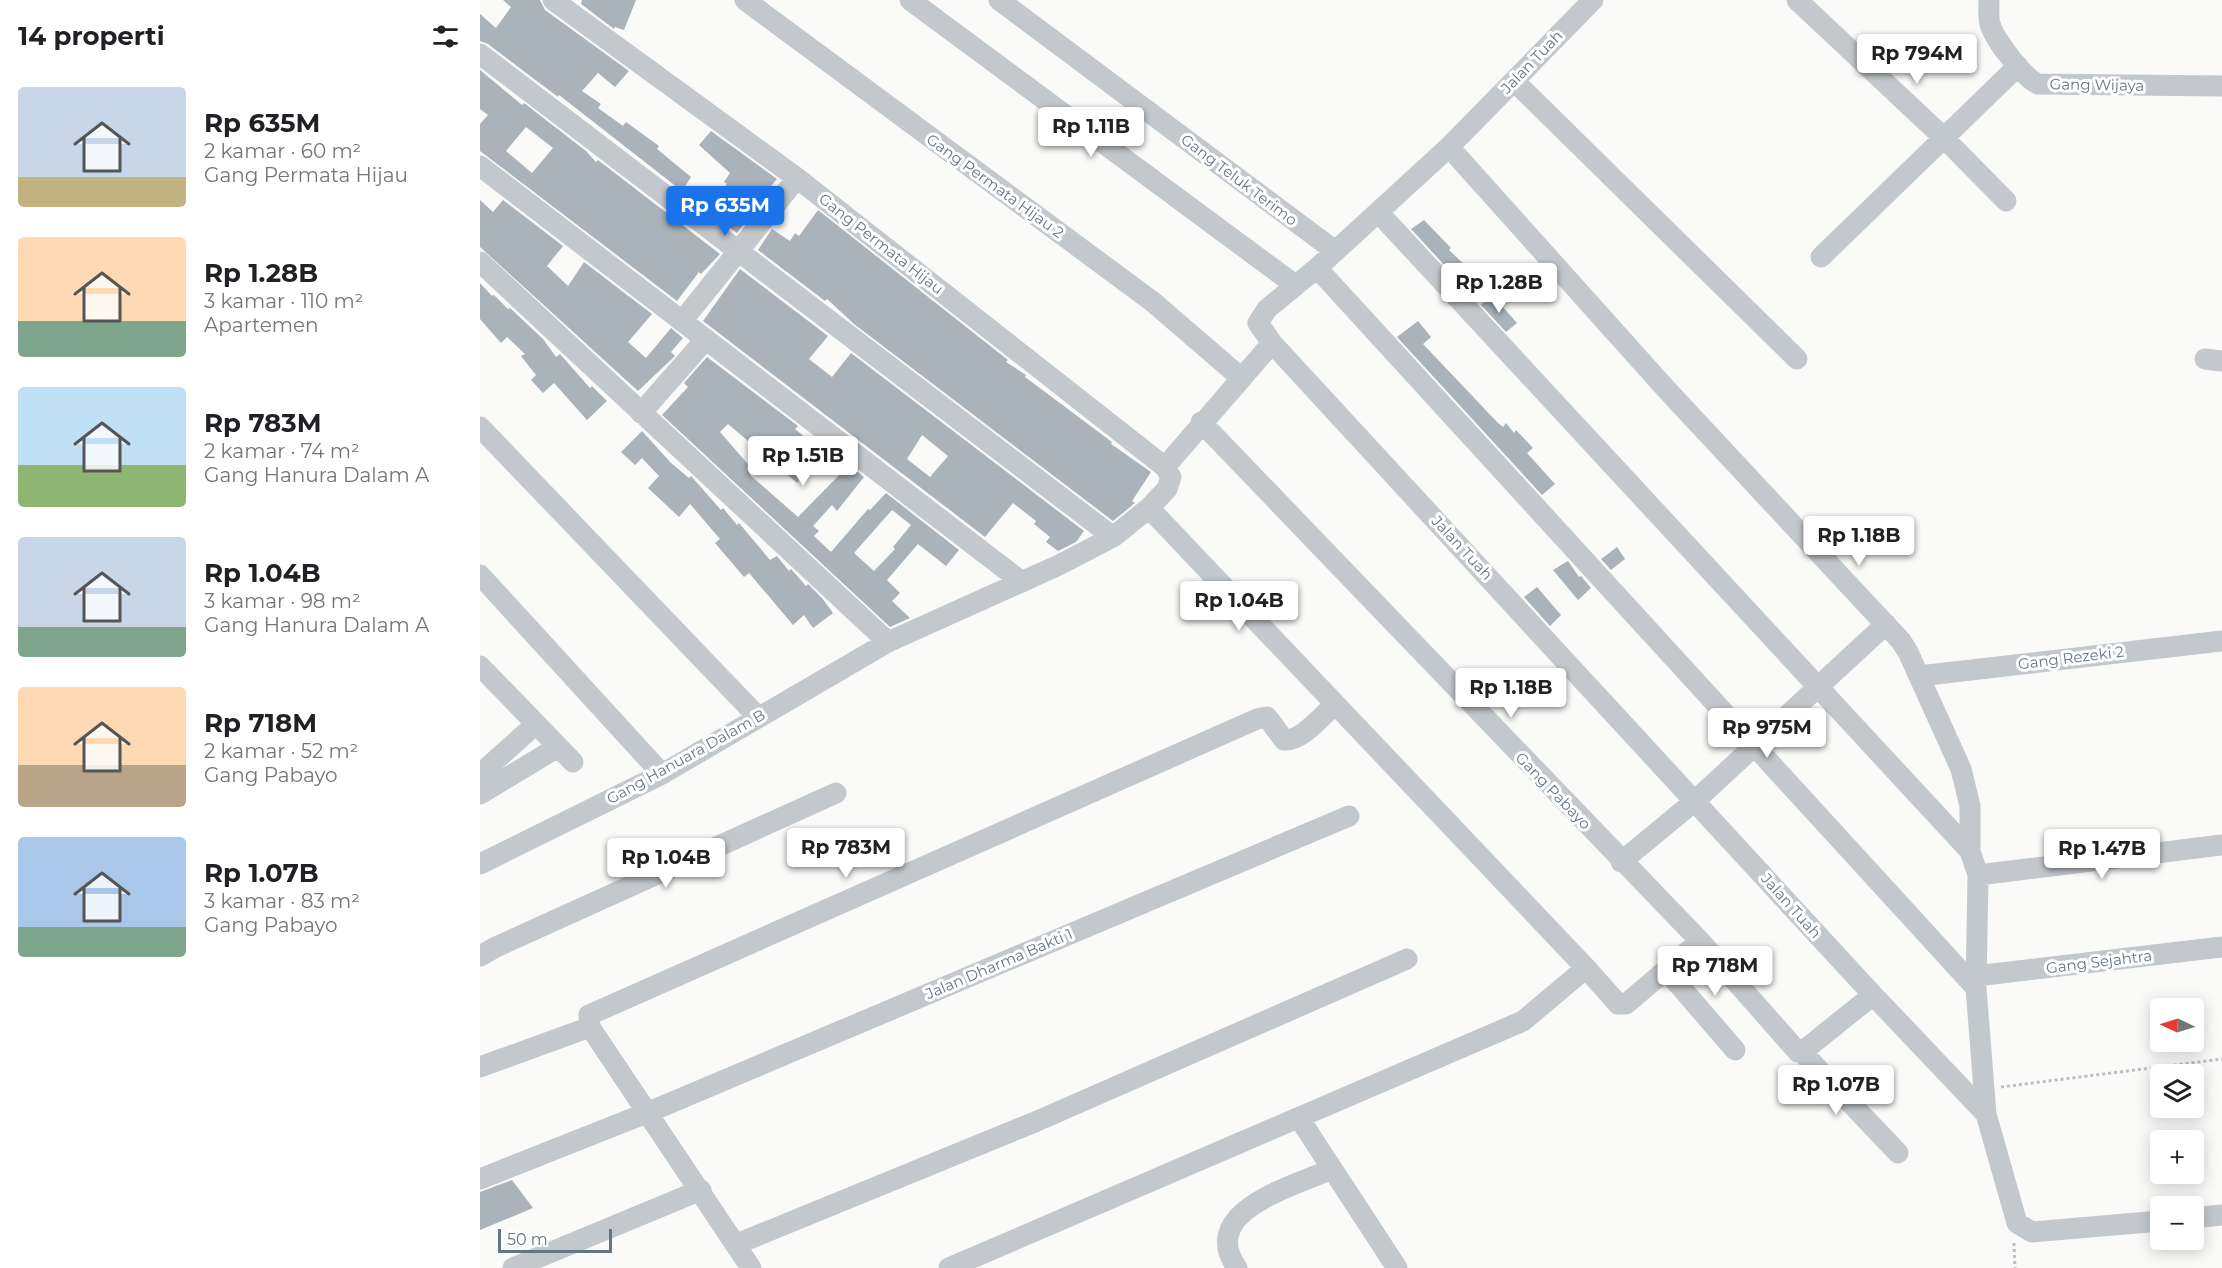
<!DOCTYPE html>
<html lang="id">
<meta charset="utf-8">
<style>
:root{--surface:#fff;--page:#f2f2f2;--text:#202124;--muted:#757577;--accent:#1a73e8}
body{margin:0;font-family:Montserrat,sans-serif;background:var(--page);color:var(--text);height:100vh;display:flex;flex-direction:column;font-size:22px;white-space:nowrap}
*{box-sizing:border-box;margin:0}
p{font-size:20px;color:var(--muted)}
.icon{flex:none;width:33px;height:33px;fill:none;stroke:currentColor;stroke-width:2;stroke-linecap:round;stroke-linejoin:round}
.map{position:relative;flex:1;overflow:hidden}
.drawer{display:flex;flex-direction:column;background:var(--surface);width:480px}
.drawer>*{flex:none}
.needle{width:39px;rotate:274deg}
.tools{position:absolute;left:1670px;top:998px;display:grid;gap:12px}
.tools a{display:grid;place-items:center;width:54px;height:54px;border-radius:6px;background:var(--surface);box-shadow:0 3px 15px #0003;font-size:30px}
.scale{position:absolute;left:18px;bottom:15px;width:114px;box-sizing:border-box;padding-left:6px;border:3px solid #657683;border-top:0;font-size:16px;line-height:21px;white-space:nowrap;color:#657683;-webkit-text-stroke:4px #fff;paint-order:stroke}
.price{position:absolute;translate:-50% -51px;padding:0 14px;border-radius:6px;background:#fff;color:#222;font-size:20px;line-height:39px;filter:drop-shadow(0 2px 3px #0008)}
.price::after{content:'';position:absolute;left:50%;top:36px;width:18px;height:14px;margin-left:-9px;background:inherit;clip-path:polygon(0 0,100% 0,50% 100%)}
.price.current{background:var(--accent);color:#fff}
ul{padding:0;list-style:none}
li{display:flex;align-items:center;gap:18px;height:150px;padding:0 18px}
li span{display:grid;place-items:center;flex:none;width:168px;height:120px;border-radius:6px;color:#555}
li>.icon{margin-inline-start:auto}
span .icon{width:72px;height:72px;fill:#fffc;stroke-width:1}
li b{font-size:26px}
h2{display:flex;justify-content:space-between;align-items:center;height:72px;padding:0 18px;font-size:26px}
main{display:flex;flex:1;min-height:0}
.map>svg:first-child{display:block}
</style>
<main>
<section class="drawer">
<h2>14 properti<svg class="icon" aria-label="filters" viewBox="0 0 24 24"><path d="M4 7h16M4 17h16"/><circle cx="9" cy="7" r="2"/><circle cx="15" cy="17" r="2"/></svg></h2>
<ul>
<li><span style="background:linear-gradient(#c9d6e8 75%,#c2b280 0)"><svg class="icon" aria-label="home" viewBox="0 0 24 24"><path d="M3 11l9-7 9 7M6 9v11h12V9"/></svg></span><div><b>Rp 635M</b><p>2 kamar · 60 m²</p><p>Gang Permata Hijau</p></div></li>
<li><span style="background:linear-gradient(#ffd9b3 70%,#7fa58c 0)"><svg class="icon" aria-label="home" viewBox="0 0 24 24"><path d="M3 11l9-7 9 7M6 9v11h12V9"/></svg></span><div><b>Rp 1.28B</b><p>3 kamar · 110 m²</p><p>Apartemen</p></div></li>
<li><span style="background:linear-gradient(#bfe0f5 65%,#8fb573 0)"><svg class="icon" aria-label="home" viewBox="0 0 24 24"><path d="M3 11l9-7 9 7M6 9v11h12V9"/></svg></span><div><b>Rp 783M</b><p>2 kamar · 74 m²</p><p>Gang Hanura Dalam A</p></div></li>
<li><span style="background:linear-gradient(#c9d6e8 75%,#7fa58c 0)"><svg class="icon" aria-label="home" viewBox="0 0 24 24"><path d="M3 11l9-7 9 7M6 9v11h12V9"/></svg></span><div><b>Rp 1.04B</b><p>3 kamar · 98 m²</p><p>Gang Hanura Dalam A</p></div></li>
<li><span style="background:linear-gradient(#ffd9b3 65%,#b9a48a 0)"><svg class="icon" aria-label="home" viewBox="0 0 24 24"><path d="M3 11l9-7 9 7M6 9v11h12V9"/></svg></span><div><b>Rp 718M</b><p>2 kamar · 52 m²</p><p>Gang Pabayo</p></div></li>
<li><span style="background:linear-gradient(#a9c7e8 75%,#7fa58c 0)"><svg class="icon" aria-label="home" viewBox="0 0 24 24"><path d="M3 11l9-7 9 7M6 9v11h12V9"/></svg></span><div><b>Rp 1.07B</b><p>3 kamar · 83 m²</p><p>Gang Pabayo</p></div></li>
</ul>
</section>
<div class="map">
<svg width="1742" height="1268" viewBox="0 0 1742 1268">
<rect width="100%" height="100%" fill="#fafaf8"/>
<path fill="#aab3b9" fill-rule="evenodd" d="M23 0H60L65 10 149 71 135 87 118 73 102 91 121 104 118 108 143 126 146 122 179 146 177 149 211 177 202 191 79 95 78 97 8 44 0 41V14L16 28 31 7Z
M102 0H156L144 30 135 27 134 29 101 4Z
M0 70 42 105 44 103 106 151 116 162 118 160 240 254 221 274 219 272 197 301 0 151V124L8 115 0 109ZM46 127 73 148 52 173 26 151Z
M231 131 297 179 269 212 272 213 257 233 225 209 247 184 244 182 250 173 219 145Z
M0 200 13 212 23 200 83 246 67 266 88 286 104 262 172 314 148 342 166 358 191 328 203 338 191 352 195 356 158 391 0 247Z
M338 210 528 360 526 362 546 375 545 377 632 442 631 444 671 472 652 501 655 503 633 521 374 324 347 299 345 301 278 250 292 229 310 241 315 233 319 236Z
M944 220 971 248 969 250 990 270 979 281 931 229Z
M260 269 348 336 329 359 352 377 371 353 604 531 596 542 578 551 566 542 570 537 554 524 556 521 533 503 505 537 223 321ZM442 435 468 456 450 477 427 459Z
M0 283 12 296 14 295 28 309 30 308 63 339 76 357 80 354 110 388 112 386 127 401 107 420 74 383 63 393 51 380 56 375 41 356 45 354 27 337 21 343 0 319Z
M1012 295 1037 323 1026 332 1001 305Z
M938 321 951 337 943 344 1017 422 1023 427 1026 423 1034 433 1036 430 1053 448 1047 453 1075 484 1062 495 917 337Z
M227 357 318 426 315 429 343 452 317 483 248 424 240 432 273 470 270 475 318 517 369 465 384 477 357 511 352 505 333 526 339 531 334 536 351 552 388 509 390 510 406 493 479 550 466 566 438 544 407 580 420 593 412 601 430 618 410 627 182 415 208 387 204 383ZM412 510 431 525 413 547 415 549 394 571 374 553Z
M162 431 191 463 209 478 211 476 241 510 243 508 257 525 259 523 290 560 297 556 309 571 311 569 326 586 328 584 342 598 353 613 333 628 324 615 313 625 269 573 264 577 235 543 240 539 210 504 199 517 168 488 179 476 162 458 155 465 141 452Z
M1137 547 1145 559 1131 570 1121 559Z
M1088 561 1099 577 1101 576 1111 588 1098 600 1073 570Z
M1057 587 1081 615 1070 626 1044 597Z
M32 1180 53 1208 0 1230V1192Z"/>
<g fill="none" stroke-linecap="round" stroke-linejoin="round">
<path stroke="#bbbfc2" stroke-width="3" stroke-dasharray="3 3" stroke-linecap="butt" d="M1521 1087 1742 1059
M1534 1243 1535 1268"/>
<path stroke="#c3c8cc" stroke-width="21" d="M265 0 673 302 760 377
M430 0 815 285
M519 0 855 251
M1113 0 969 147 837 268 787 309 778 323 792 343 1393 995 1506 1114
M1317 0 1464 138 1526 201
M1509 0C1509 7 1508 17 1510 24 1514 39 1544 78 1558 84L1742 86
M0 54 633 537
M1034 81 1317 359
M969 147 1187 390 1421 641 1428 652 1481 769 1490 806V851L1498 875 1496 988 1506 1114 1537 1223 1552 1232 1680 1221
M0 166 542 582
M898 212 1490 851
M1341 257 1538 66
M0 262 408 642
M837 268 1496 988
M203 320 317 178
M1725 359 1742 361
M161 413 226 339
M721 422 1220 941 1318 1052H1322L1393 995
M0 427 278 717
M685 467 792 343
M669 508 1106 968
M0 575 182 774
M0 666 93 762
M1439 676 1742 641
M0 774 56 724
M0 794 78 747
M1141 862 1216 800 1406 624
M0 864 182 774 408 642 579 565 633 537 669 508 687 489 691 477 685 467 317 178 73 0
M1498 875 1742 845
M0 956 16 947 356 793
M1186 970 1255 1050
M1496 976 1742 947
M1322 1052 1418 1153
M0 1067 110 1027
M819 1118 917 1268
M0 1179 169 1112 869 816
M1713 1218 1742 1215
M257 1244 555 1122 927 959
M33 1268 221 1190
M271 1268 110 1027 109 1015 777 719 787 717 804 740C821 742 842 716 854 705
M469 1268 1043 1021 1106 968 1138 1004H1146L1220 941
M757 1268C717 1211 814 1186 852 1169"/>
</g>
<g text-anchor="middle" stroke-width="6" stroke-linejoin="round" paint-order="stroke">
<g font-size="15" fill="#657683" stroke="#fff">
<text transform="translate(1052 62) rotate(-46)" y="5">Jalan Tuah</text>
<text transform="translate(1617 85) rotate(1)" y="5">Gang Wijaya</text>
<text transform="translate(759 180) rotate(37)" y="5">Gang Teluk Terimo</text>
<text transform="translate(515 186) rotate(36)" y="5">Gang Permata Hijau 2</text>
<text transform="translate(401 244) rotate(38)" y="5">Gang Permata Hijau</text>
<text transform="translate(982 548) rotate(47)" y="5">Jalan Tuah</text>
<text transform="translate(1591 658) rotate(-7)" y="5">Gang Rezeki 2</text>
<text transform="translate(206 757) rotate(-29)" y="5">Gang Hanuara Dalam B</text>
<text transform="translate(1073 791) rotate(46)" y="5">Gang Pabayo</text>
<text transform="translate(1311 906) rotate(48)" y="5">Jalan Tuah</text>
<text transform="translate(1619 962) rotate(-7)" y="5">Gang Sejahtra</text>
<text transform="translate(519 964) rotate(-23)" y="5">Jalan Dharma Bakti 1</text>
</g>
</g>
</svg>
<div class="tools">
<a><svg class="needle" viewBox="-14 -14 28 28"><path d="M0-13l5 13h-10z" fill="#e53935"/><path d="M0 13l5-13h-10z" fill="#757577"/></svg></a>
<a><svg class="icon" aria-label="layers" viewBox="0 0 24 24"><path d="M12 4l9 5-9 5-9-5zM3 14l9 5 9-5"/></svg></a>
<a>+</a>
<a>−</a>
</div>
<div class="scale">50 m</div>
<b class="price" style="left:1437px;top:85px">Rp 794M</b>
<b class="price" style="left:611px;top:158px">Rp 1.11B</b>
<b class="price current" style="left:245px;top:237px">Rp 635M</b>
<b class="price" style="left:1019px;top:314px">Rp 1.28B</b>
<b class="price" style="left:323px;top:487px">Rp 1.51B</b>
<b class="price" style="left:1379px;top:567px">Rp 1.18B</b>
<b class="price" style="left:759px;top:632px">Rp 1.04B</b>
<b class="price" style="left:1031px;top:719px">Rp 1.18B</b>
<b class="price" style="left:1287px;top:759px">Rp 975M</b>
<b class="price" style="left:366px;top:879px">Rp 783M</b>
<b class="price" style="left:1622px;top:880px">Rp 1.47B</b>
<b class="price" style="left:186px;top:889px">Rp 1.04B</b>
<b class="price" style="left:1235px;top:997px">Rp 718M</b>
<b class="price" style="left:1356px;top:1116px">Rp 1.07B</b>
</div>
</main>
